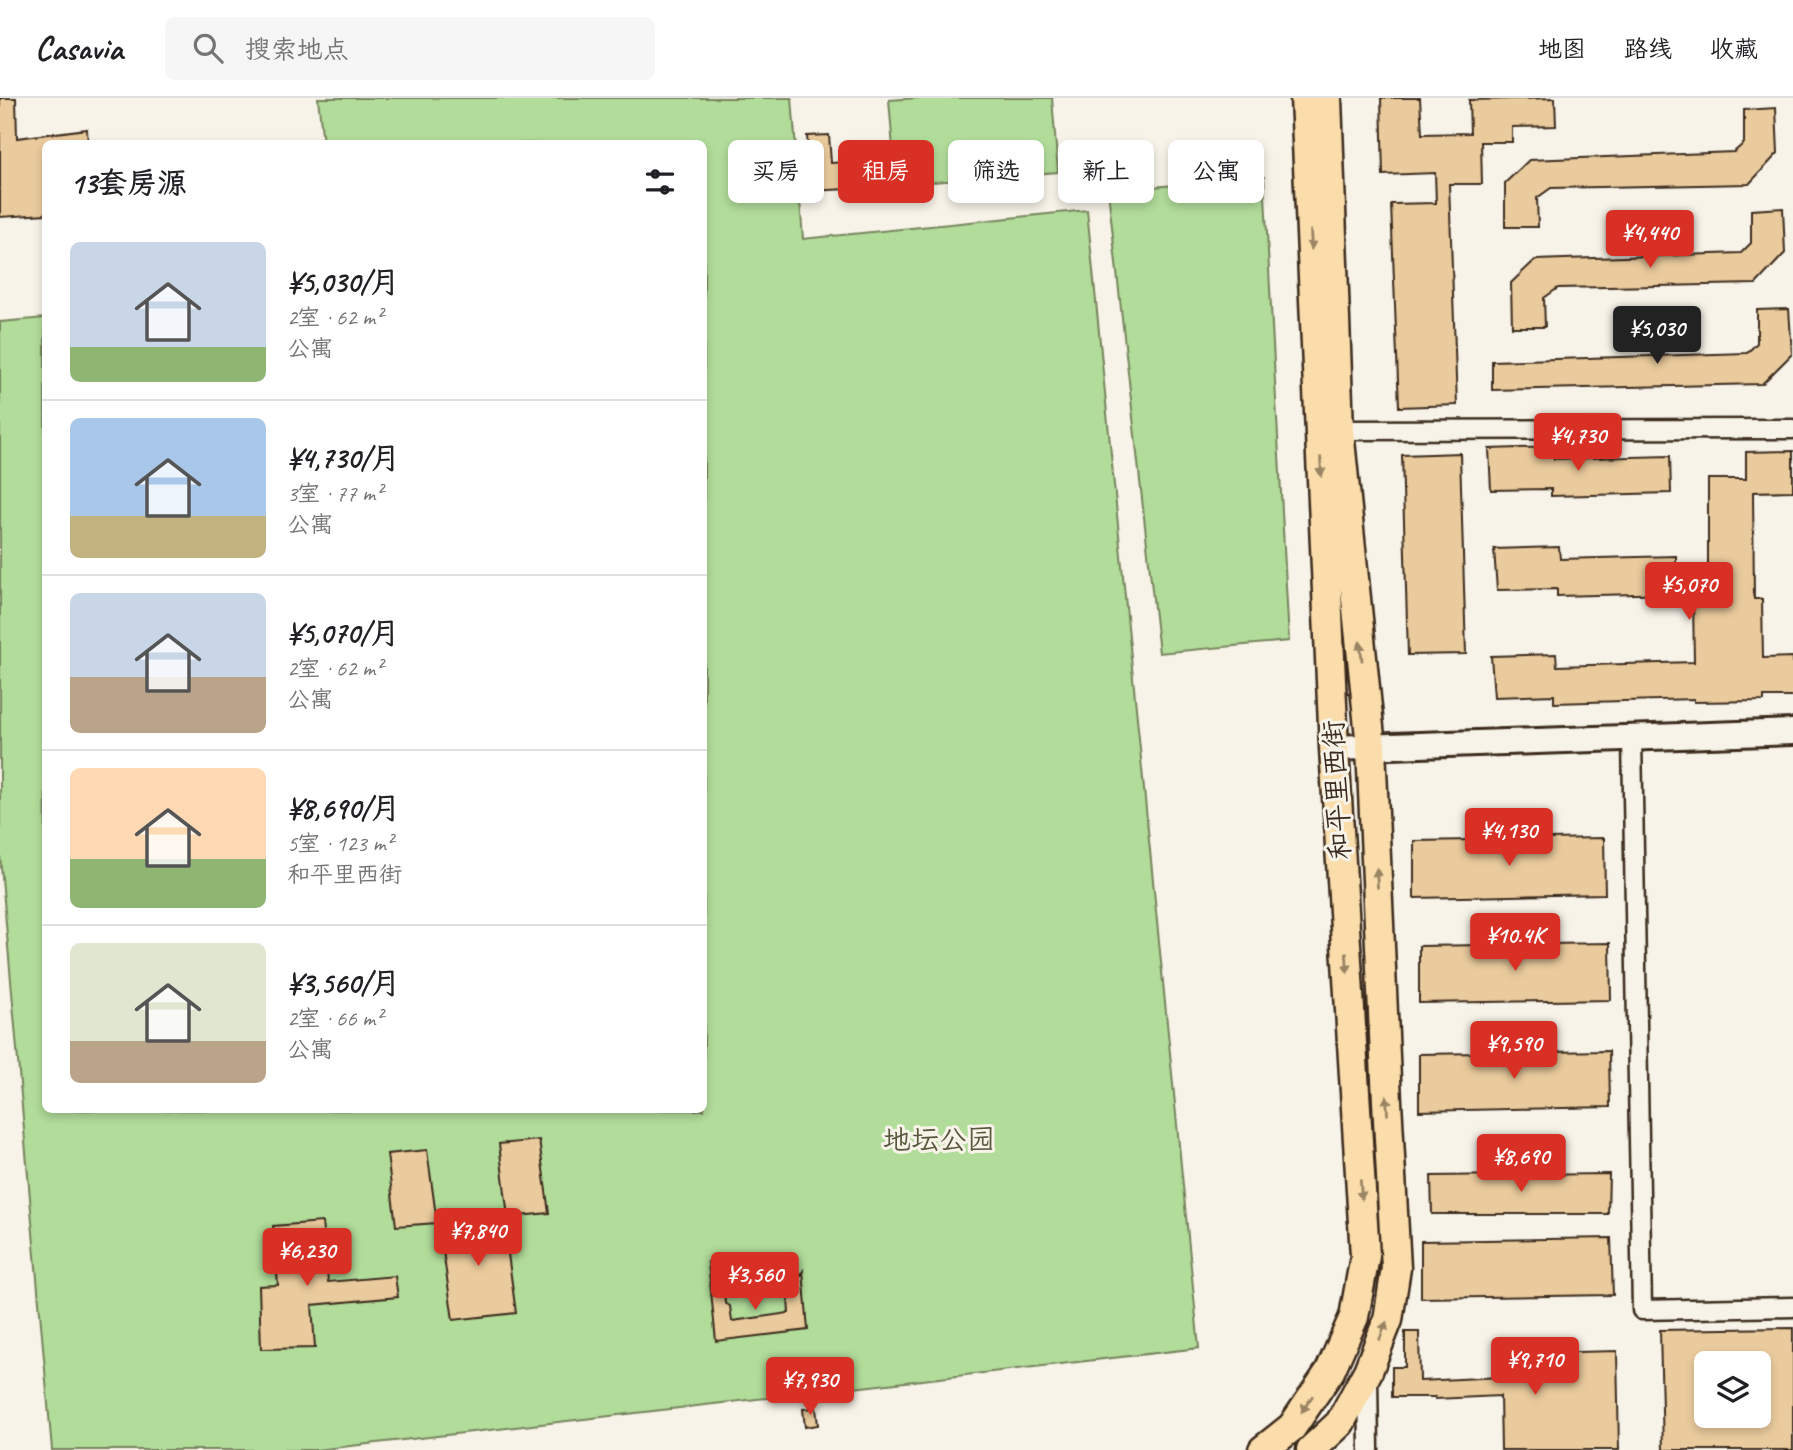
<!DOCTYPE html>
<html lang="zh">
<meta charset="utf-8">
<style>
:root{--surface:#fff;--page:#f6f6f6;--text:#202124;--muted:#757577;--line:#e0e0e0;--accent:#d93025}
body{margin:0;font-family:Caveat,"LXGW WenKai TC",sans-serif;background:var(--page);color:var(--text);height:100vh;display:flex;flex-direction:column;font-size:26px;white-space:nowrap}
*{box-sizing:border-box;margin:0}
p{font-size:23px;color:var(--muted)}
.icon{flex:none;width:38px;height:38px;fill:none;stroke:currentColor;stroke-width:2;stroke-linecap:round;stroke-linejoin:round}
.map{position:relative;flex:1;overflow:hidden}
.side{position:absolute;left:42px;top:42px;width:665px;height:973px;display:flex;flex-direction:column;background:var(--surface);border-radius:10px;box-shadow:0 4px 10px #0003}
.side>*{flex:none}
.top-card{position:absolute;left:728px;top:42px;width:665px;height:63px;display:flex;gap:14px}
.controls{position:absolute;left:1694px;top:1253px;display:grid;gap:14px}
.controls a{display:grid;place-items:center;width:77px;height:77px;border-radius:10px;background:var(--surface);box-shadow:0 4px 10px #0003;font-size:35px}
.price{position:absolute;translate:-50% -60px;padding:0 16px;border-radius:7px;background:var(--accent);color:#fff;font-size:23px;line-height:46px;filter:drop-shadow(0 2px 4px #0008)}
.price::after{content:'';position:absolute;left:50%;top:42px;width:21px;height:16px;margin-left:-10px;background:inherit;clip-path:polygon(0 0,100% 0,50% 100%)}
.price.selected{background:#222;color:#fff}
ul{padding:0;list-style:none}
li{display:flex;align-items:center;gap:21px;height:175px;padding:0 28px}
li+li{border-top:2px solid var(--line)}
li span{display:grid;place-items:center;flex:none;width:196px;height:140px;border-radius:10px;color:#555}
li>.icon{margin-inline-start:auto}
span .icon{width:84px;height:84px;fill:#fffc;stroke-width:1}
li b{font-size:30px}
h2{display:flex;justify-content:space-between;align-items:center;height:84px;padding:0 28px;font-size:30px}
.tag{padding:0 24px;border-radius:10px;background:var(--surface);box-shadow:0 4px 10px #0003;font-size:24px;line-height:63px}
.tag.selected{background:var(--accent);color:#fff}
header{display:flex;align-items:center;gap:42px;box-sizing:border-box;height:98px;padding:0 35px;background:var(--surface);border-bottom:2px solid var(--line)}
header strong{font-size:33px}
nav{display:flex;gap:38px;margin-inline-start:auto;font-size:24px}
.search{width:490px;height:63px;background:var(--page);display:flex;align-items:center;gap:18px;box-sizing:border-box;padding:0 24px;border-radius:10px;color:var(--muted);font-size:26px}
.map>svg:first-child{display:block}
</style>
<header>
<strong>Casavia</strong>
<div class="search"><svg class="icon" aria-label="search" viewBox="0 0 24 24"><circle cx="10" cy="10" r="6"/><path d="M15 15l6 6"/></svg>搜索地点</div>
<nav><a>地图</a><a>路线</a><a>收藏</a></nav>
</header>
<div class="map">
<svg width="1793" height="1352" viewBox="0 0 1793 1352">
<rect width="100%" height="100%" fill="#f7f3e8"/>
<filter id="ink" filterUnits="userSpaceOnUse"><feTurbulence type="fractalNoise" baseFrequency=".0143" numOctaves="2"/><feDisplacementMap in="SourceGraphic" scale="14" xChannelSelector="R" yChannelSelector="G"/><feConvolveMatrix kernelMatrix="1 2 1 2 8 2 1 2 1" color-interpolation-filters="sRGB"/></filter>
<g filter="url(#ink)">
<path fill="#b1dc9a" stroke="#76835c" stroke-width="2" d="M318 0H792L803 141 1087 112 1199 1250 316 1352H52L0 757V224L45 220 46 1012H704V46L323 45Z
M918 0H1052L1058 74 896 87 889 2Z
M1264 79 1289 543 1159 555 1108 93Z"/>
<path fill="#eacb9d" stroke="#3b2a1e" stroke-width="2" fill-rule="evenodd" d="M0 0H16L17 40 87 31 88 46H46V116L0 119Z
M1381 0H1420L1422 36 1470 35 1469 2 1555 0 1556 28 1512 29V44H1481L1482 86H1449L1457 307 1399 309 1391 106 1436 105 1435 75 1383 77Z
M1776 10 1778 55 1749 86 1551 90 1537 100 1538 129H1505V85L1529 62 1734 54 1744 45V12Z
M829 37 831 65 863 63 866 90 811 93 807 38Z
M1783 110 1785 155 1756 186 1558 190 1544 200 1545 229H1512L1511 185 1535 162 1741 155 1751 145V112Z
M1789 211 1792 256 1762 286 1492 292V263L1747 255 1757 245V212Z
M1554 349V361L1670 358 1671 395 1551 398V391L1491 392 1489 351Z
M1793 353V393L1753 394 1754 501H1762L1763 560 1793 559V599H1764V603L1694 604V601L1554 605V597L1494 599 1491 558 1556 556 1557 568 1694 564 1693 502H1708V381H1746V354Z
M1460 355 1466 556 1408 557 1402 357Z
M1559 449 1560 461 1676 458V495L1557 498V491L1497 492 1494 451Z
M1604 740 1605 796 1414 800V743Z
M1610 845 1611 902 1419 905V848Z
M1609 953 1610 1009 1419 1013V956Z
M539 1042 549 1115 508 1119 499 1046Z
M427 1052 437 1125 396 1128 387 1056Z
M1609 1076 1608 1116H1432L1431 1078Z
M503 1119 516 1215 453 1222 439 1125Z
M322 1124 328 1184 395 1178 398 1199 312 1207 315 1250 261 1251 259 1188 278 1187 273 1128Z
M1611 1140 1613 1197 1421 1200V1143Z
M722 1162 725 1205 730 1208 732 1223 789 1215 788 1201 803 1173 808 1232 716 1243 708 1164Z
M1793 1230V1352H1663L1660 1232ZM1706 1265H1759V1318H1706Z
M1405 1234H1419L1420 1283 1500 1279V1256L1617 1253 1619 1352H1501L1500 1298 1435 1301V1299H1392V1269H1405Z
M816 1310 818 1327 805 1329 803 1311Z"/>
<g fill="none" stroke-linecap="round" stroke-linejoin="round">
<g stroke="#3b2a1e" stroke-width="23">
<path id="street" d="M1339 332 1793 331
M1632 640 1642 1212 1793 1209
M1368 1279 1369 1352"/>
</g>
<g stroke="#3b2a1e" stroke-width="30">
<path id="secondary" d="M1334 650 1793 634"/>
</g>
<g stroke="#3b2a1e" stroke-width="33">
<path id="primary" d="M1263 1352 1292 1329 1330 1273 1354 1219 1365 1158 1334 650 1305 0
M1311 1352 1340 1325 1368 1273 1388 1222 1396 1170 1387 1003 1371 649 1339 332 1327 0"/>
</g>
<use href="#street" stroke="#f7f3e8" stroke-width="18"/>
<use href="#secondary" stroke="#f7f3e8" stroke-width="24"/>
<use href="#primary" stroke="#faddab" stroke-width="28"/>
</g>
<defs><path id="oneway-solid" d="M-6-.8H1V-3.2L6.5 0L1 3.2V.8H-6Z" transform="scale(1.75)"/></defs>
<g fill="#9a8464">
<use href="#oneway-solid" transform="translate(1311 142) rotate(88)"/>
<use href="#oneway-solid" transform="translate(1321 369) rotate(88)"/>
<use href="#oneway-solid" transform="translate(1361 553) rotate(-96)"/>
<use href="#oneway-solid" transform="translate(1377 780) rotate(-93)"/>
<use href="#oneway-solid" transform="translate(1347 865) rotate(86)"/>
<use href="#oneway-solid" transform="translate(1387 1007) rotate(-93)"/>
<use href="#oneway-solid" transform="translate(1361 1092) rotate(86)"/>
<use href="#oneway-solid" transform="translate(1383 1233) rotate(-69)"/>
<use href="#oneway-solid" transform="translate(1307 1306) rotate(124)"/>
</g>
</g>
<g text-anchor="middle" stroke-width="6" stroke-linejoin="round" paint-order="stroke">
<g font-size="28" fill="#3b2a1e" stroke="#f7f3e8">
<text transform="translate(1336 692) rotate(-93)" y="10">和平里西街</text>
</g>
<g font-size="28" fill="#58563d" stroke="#f7f3e8">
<text x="939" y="1051">地坛公园</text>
</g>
</g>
</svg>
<div class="controls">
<a><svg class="icon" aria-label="layers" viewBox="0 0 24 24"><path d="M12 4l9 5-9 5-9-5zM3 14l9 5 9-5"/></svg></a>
</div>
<b class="price" style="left:1650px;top:172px">¥4,440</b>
<b class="price selected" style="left:1657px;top:268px">¥5,030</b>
<b class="price" style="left:1578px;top:375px">¥4,730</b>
<b class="price" style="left:1689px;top:524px">¥5,070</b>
<b class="price" style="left:1509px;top:770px">¥4,130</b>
<b class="price" style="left:1515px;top:875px">¥10.4K</b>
<b class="price" style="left:1514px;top:983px">¥9,590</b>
<b class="price" style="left:1521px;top:1096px">¥8,690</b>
<b class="price" style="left:478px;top:1170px">¥7,840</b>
<b class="price" style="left:307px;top:1190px">¥6,230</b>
<b class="price" style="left:755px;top:1214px">¥3,560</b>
<b class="price" style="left:1535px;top:1299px">¥9,710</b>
<b class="price" style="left:810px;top:1319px">¥7,930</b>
<div class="top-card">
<a class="tag">买房</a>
<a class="tag selected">租房</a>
<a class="tag">筛选</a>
<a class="tag">新上</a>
<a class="tag">公寓</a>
</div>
<section class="side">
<h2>13套房源<svg class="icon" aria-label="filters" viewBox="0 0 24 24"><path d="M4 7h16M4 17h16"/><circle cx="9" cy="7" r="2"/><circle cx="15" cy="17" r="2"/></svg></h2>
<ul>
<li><span style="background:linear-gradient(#c9d6e8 75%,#8fb573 0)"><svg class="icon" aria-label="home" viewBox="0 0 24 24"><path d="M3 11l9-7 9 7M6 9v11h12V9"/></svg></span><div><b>¥5,030/月</b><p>2室 · 62 m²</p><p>公寓</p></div></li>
<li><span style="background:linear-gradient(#a9c7e8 70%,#c2b280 0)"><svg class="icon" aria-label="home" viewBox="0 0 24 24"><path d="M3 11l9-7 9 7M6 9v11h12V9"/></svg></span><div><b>¥4,730/月</b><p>3室 · 77 m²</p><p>公寓</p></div></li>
<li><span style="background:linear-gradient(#c9d6e8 60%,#b9a48a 0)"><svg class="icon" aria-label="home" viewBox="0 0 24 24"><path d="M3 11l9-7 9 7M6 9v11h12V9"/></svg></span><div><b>¥5,070/月</b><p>2室 · 62 m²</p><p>公寓</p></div></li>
<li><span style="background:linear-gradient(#ffd9b3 65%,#8fb573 0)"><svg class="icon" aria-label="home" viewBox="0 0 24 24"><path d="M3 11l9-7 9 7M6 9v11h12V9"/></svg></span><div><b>¥8,690/月</b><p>5室 · 123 m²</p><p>和平里西街</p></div></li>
<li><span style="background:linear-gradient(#dfe7d0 70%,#b9a48a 0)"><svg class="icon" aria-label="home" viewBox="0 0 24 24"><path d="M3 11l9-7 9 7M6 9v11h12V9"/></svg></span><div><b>¥3,560/月</b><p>2室 · 66 m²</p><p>公寓</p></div></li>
</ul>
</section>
</div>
